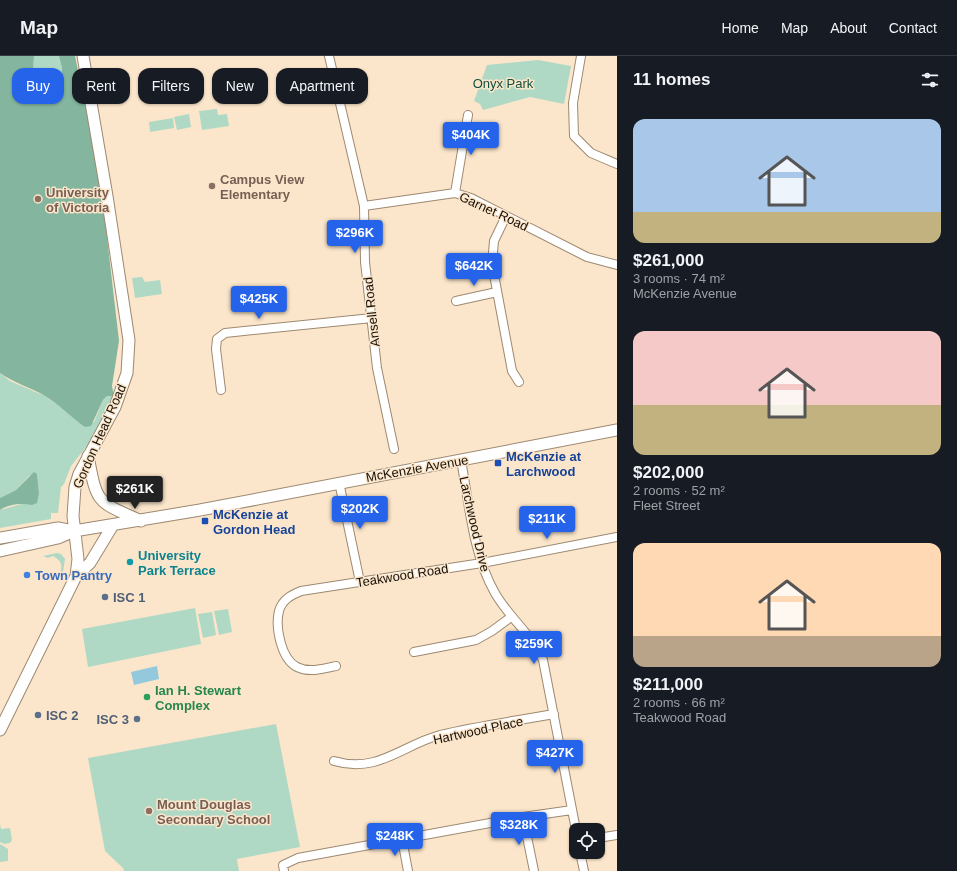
<!DOCTYPE html>
<meta charset="utf-8">
<style>
:root{--surface:#171b24;--page:#20242c;--text:#f1f3f6;--muted:#9ea1a6;--line:#363941;--accent:#2563eb}
body{margin:0;font-family:Arial,sans-serif;background:var(--page);color:var(--text);height:100vh;display:flex;flex-direction:column;font-size:15px;white-space:nowrap}
*{box-sizing:border-box;margin:0}
p{font-size:13px;color:var(--muted)}
.icon{flex:none;width:22px;height:22px;fill:none;stroke:currentColor;stroke-width:2;stroke-linecap:round;stroke-linejoin:round}
.map{position:relative;flex:1;overflow:hidden}
.panel{display:flex;flex-direction:column;background:var(--surface);width:340px}
.panel>*{flex:none}
.guide{position:absolute;left:12px;top:12px;width:380px;height:36px;display:flex;gap:8px}
.controls{position:absolute;left:569px;top:767px;display:grid;gap:8px}
.controls a{display:grid;place-items:center;width:36px;height:36px;border-radius:8px;background:var(--surface);box-shadow:0 1px 3px #0004;font-size:20px}
.price{position:absolute;translate:-50% -34px;padding:0 9px;border-radius:4px;background:var(--accent);color:#fff;font-size:13px;line-height:26px;filter:drop-shadow(0 1px 2px #0008)}
.price::after{content:'';position:absolute;left:50%;top:24px;width:12px;height:9px;margin-left:-6px;background:inherit;clip-path:polygon(0 0,100% 0,50% 100%)}
.price.current{background:#222;color:#fff}
ul{padding:0;list-style:none}
li{display:grid;align-content:center;gap:8px;height:212px;padding:0 16px}
li span{display:grid;place-items:center;height:124px;border-radius:12px;color:#555}
li>.icon{margin-inline-start:auto}
span .icon{width:72px;height:72px;fill:#fffc;stroke-width:1}
li b{font-size:17px}
h2{display:flex;justify-content:space-between;align-items:center;height:48px;padding:0 16px;font-size:17px}
.pill{padding:0 14px;border-radius:12px;background:var(--surface);box-shadow:0 1px 3px #0004;font-size:14px;line-height:36px}
.pill.current{background:var(--accent);color:#fff}
header{display:flex;align-items:center;gap:24px;box-sizing:border-box;height:56px;padding:0 20px;background:var(--surface);border-bottom:1px solid var(--line)}
header strong{font-size:19px}
nav{display:flex;gap:22px;margin-inline-start:auto;font-size:14px}
main{display:flex;flex:1;min-height:0}
.map>svg:first-child{display:block}
</style>
<header>
<strong>Map</strong>
<nav><a>Home</a><a>Map</a><a>About</a><a>Contact</a></nav>
</header>
<main>
<div class="map">
<svg width="617" height="815" viewBox="0 0 617 815">
<rect width="100%" height="100%" fill="#fbe6cb"/>
<path fill="#afd9c4" d="M34 0H59L62 12 61 22 57 23 33 15Z
M538 4 571 10 564 48 530 41 483 54 480 48 474 45 487 9Z
M217 53 218 59 227 58 229 70 202 74 199 55Z
M189 58 191 71 177 74 174 61Z
M173 62 174 72 150 76 149 66Z
M142 221 145 226 160 224 162 238 135 242 132 222Z
M0 317 10 325 45 340 69 357 94 366 103 344 107 340H114L106 361 90 386 71 410 64 428 61 431 58 457H51V463L0 472V454L25 447 39 437 37 418 29 420 16 434 0 442Z
M57 497 61 498 65 503 62 523C58 512 67 508 53 500L48 502 43 500Z
M195 552 201 588 88 611 82 573Z
M228 553 232 576 219 579 214 555Z
M212 556 216 579 203 582 198 558Z
M276 668 300 791 237 803 239 815H124L123 812 105 795 88 702Z
M0 768 1 773 10 772 12 784 10 787 4 788 0 786Z
M0 788 8 793V805L0 806Z"/>
<path fill="#84b59e" d="M0 0H34L33 15 48 14 57 23 61 22 62 12 59 0H75L100 121 119 285 112 330 114 340H107L103 344 91 370 85 371C71 361 60 349 45 340 30 331 14 327 0 317Z
M34 416 37 418 39 437 37 447 32 449C22 447 9 448 0 454V442L16 434Z"/>
<path fill="#93c8dd" d="M157 610 159 623 134 629 131 616Z"/>
<g fill="none" stroke-linecap="round" stroke-linejoin="round">
<g stroke="#9d8971" stroke-width="10">
<path id="street" d="M329 0 364 150 365 206 377 312 394 393
M581 0 573 47 574 80 591 97 617 108
M455 137 468 59
M364 150 455 137 471 142 587 201 617 209
M506 160 494 185 492 208 512 315 519 326
M456 245 497 236
M221 334 216 293 217 283 225 277 372 262
M461 404C469 447 473 499 495 537 509 562 532 578 543 604L576 774
M339 426 360 526
M414 596 476 584 492 575 511 561
M336 610C323 613 309 617 297 611 281 603 275 571 279 555 282 544 291 539 301 535L482 507 617 481
M334 705C378 718 402 689 440 679 478 670 516 665 554 658
M523 761 534 815
M598 782 617 779
M402 783 408 815
M580 796 584 815
M284 815 283 809 298 802 523 761 572 754"/>
</g>
<g stroke="#9d8971" stroke-width="13">
<path id="secondary" d="M88 400C97 449 97 445 141 465
M0 482 58 472 74 475
M0 495 58 482 74 475 200 454 617 374
M76 520 90 507 113 469
M0 674 76 520 78 503 73 460 75 431 79 418 115 351 127 317 129 284 107 140 83 0"/>
</g>
<use href="#street" stroke="#fff" stroke-width="8"/>
<use href="#secondary" stroke="#fff" stroke-width="11"/>
</g>
<g fill="#8d6e63" stroke="#fbe6cb" stroke-width="1.5">
<circle cx="212" cy="130" r="4"/>
<circle cx="38" cy="143" r="4"/>
<circle cx="149" cy="755" r="4"/>
</g>
<g fill="#1a4fb4" stroke="#fbe6cb" stroke-width="1.5">
<rect x="494" y="403" width="8" height="8" rx="2"/>
<rect x="201" y="461" width="8" height="8" rx="2"/>
</g>
<circle fill="#0f9aa8" stroke="#fbe6cb" stroke-width="1.5" cx="130" cy="506" r="4"/>
<circle fill="#3f7fe0" stroke="#fbe6cb" stroke-width="1.5" cx="27" cy="519" r="4"/>
<g fill="#5c6f8a" stroke="#fbe6cb" stroke-width="1.5">
<circle cx="105" cy="541" r="4"/>
<circle cx="38" cy="659" r="4"/>
<circle cx="137" cy="663" r="4"/>
</g>
<circle fill="#2e9e5b" stroke="#fbe6cb" stroke-width="1.5" cx="147" cy="641" r="4"/>
<g text-anchor="middle" stroke-width="3" stroke-linejoin="round" paint-order="stroke">
<g font-size="13" fill="#11503a" stroke="#fbe6cb">
<text x="503" y="32">Onyx Park</text>
</g>
<g font-size="13" font-weight="bold" fill="#785e54" stroke="#fbe6cb" text-anchor="start">
<text x="220" y="128">Campus View<tspan x="220" dy="15">Elementary</tspan></text>
<text x="46" y="141">University<tspan x="46" dy="15">of Victoria</tspan></text>
<text x="157" y="753">Mount Douglas<tspan x="157" dy="15">Secondary School</tspan></text>
</g>
<g font-size="13" fill="#160f06" stroke="#fbe6cb">
<text transform="translate(494 155) rotate(25)" y="5">Garnet Road</text>
<text transform="translate(371 256) rotate(-96)" y="5">Ansell Road</text>
<text transform="translate(99 380) rotate(-66)" y="5">Gordon Head Road</text>
<text transform="translate(417 412) rotate(-10)" y="5">McKenzie Avenue</text>
<text transform="translate(475 468) rotate(77)" y="5">Larchwood Drive</text>
<text transform="translate(402 519) rotate(-9)" y="5">Teakwood Road</text>
<text transform="translate(478 674) rotate(-12)" y="5">Hartwood Place</text>
</g>
<g font-size="13" font-weight="bold" fill="#164399" stroke="#fbe6cb" text-anchor="start">
<text x="506" y="405">McKenzie at<tspan x="506" dy="15">Larchwood</tspan></text>
<text x="213" y="463">McKenzie at<tspan x="213" dy="15">Gordon Head</tspan></text>
</g>
<g font-size="13" font-weight="bold" fill="#0d838f" stroke="#fbe6cb" text-anchor="start">
<text x="138" y="504">University<tspan x="138" dy="15">Park Terrace</tspan></text>
</g>
<g font-size="13" font-weight="bold" fill="#366cbe" stroke="#fbe6cb" text-anchor="start">
<text x="35" y="524">Town Pantry</text>
</g>
<g font-size="13" font-weight="bold" fill="#4e5e75" stroke="#fbe6cb" text-anchor="start">
<text x="113" y="546">ISC 1</text>
<text x="46" y="664">ISC 2</text>
<text x="129" y="668" text-anchor="end">ISC 3</text>
</g>
<g font-size="13" font-weight="bold" fill="#27864d" stroke="#fbe6cb" text-anchor="start">
<text x="155" y="639">Ian H. Stewart<tspan x="155" dy="15">Complex</tspan></text>
</g>
</g>
</svg>
<div class="controls">
<a><svg class="icon" aria-label="locate" viewBox="0 0 24 24"><circle cx="12" cy="12" r="6"/><path d="M12 2v4M12 18v4M2 12h4M18 12h4"/></svg></a>
</div>
<b class="price" style="left:471px;top:100px">$404K</b>
<b class="price" style="left:355px;top:198px">$296K</b>
<b class="price" style="left:474px;top:231px">$642K</b>
<b class="price" style="left:259px;top:264px">$425K</b>
<b class="price current" style="left:135px;top:454px">$261K</b>
<b class="price" style="left:360px;top:474px">$202K</b>
<b class="price" style="left:547px;top:484px">$211K</b>
<b class="price" style="left:534px;top:609px">$259K</b>
<b class="price" style="left:555px;top:718px">$427K</b>
<b class="price" style="left:519px;top:790px">$328K</b>
<b class="price" style="left:395px;top:801px">$248K</b>
<div class="guide">
<a class="pill current">Buy</a>
<a class="pill">Rent</a>
<a class="pill">Filters</a>
<a class="pill">New</a>
<a class="pill">Apartment</a>
</div>
</div>
<section class="panel">
<h2>11 homes<svg class="icon" aria-label="filters" viewBox="0 0 24 24"><path d="M4 7h16M4 17h16"/><circle cx="9" cy="7" r="2"/><circle cx="15" cy="17" r="2"/></svg></h2>
<ul>
<li><span style="background:linear-gradient(#a9c7e8 75%,#c2b280 0)"><svg class="icon" aria-label="home" viewBox="0 0 24 24"><path d="M3 11l9-7 9 7M6 9v11h12V9"/></svg></span><div><b>$261,000</b><p>3 rooms · 74 m²</p><p>McKenzie Avenue</p></div></li>
<li><span style="background:linear-gradient(#f6c9c9 60%,#c2b280 0)"><svg class="icon" aria-label="home" viewBox="0 0 24 24"><path d="M3 11l9-7 9 7M6 9v11h12V9"/></svg></span><div><b>$202,000</b><p>2 rooms · 52 m²</p><p>Fleet Street</p></div></li>
<li><span style="background:linear-gradient(#ffd9b3 75%,#b9a48a 0)"><svg class="icon" aria-label="home" viewBox="0 0 24 24"><path d="M3 11l9-7 9 7M6 9v11h12V9"/></svg></span><div><b>$211,000</b><p>2 rooms · 66 m²</p><p>Teakwood Road</p></div></li>
</ul>
</section>
</main>
